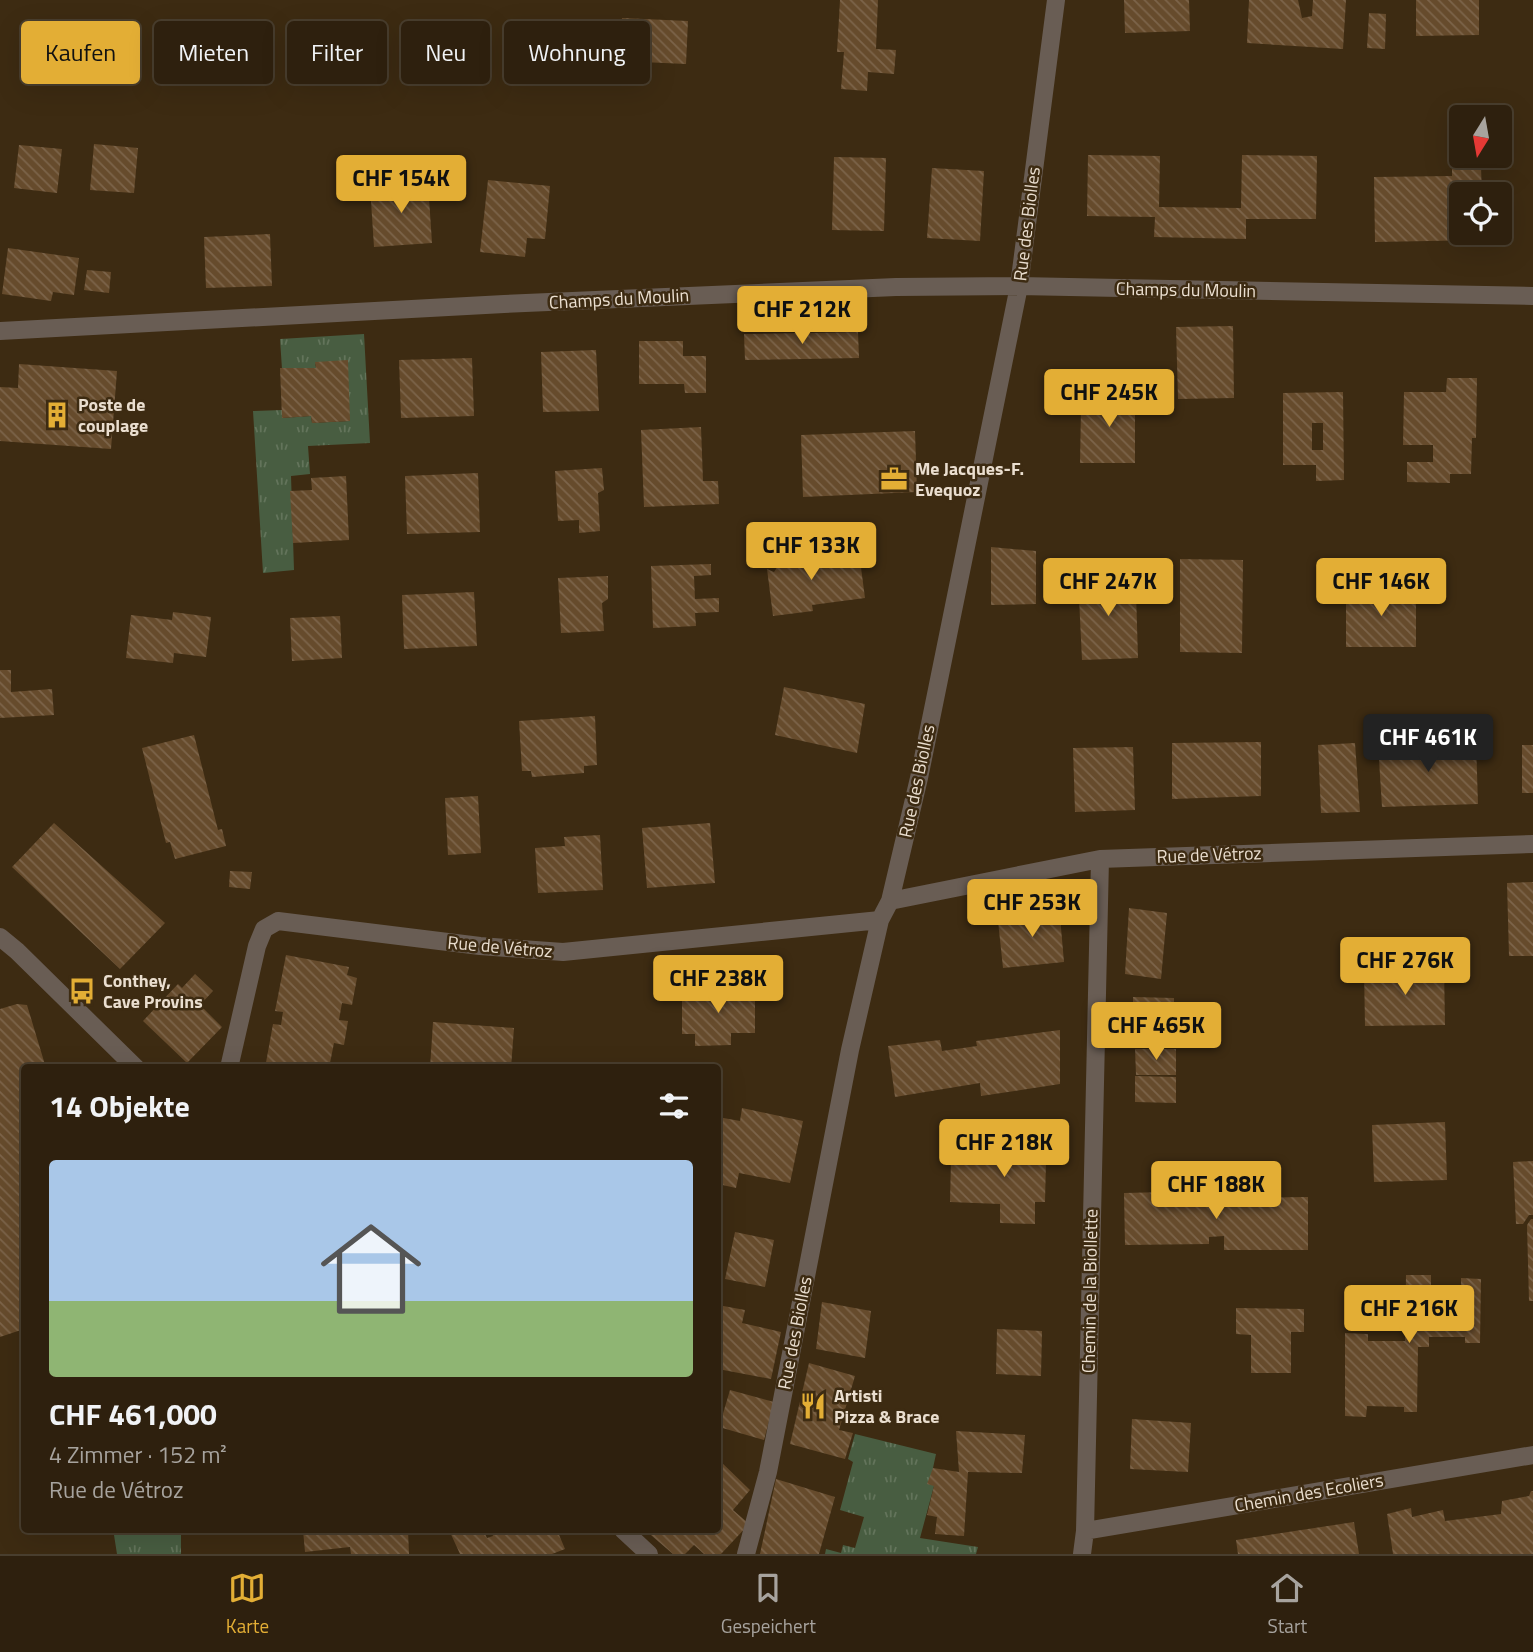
<!DOCTYPE html>
<html lang="de">
<meta charset="utf-8">
<style>
:root{--surface:#2e200e;--page:#362817;--text:#f1f3f6;--muted:#a7a39e;--line:#493e2e;--accent:#e3ae35}
body{margin:0;font-family:"Titillium Web",sans-serif;background:var(--page);color:var(--text);height:100vh;display:flex;flex-direction:column;font-size:26px;white-space:nowrap}
*{box-sizing:border-box;margin:0}
p{font-size:23px;color:var(--muted)}
.icon{flex:none;width:38px;height:38px;fill:none;stroke:currentColor;stroke-width:2;stroke-linecap:round;stroke-linejoin:round}
.map{position:relative;flex:1;overflow:hidden}
.details{position:absolute;left:21px;top:1064px;width:700px;height:469px;display:flex;flex-direction:column;background:var(--surface);border-radius:7px;box-shadow:0 7px 28px #0002,0 0 0 2px var(--line)}
.details>*{flex:none}
.guide{position:absolute;left:21px;top:21px;width:700px;height:63px;display:flex;gap:14px}
.needle{width:46px;rotate:191deg}
.fabs{position:absolute;left:1449px;top:105px;display:grid;gap:14px}
.fabs a{display:grid;place-items:center;width:63px;height:63px;border-radius:7px;background:var(--surface);box-shadow:0 7px 28px #0002,0 0 0 2px var(--line);font-size:35px}
.price{position:absolute;translate:-50% -60px;padding:0 16px;border-radius:7px;background:var(--accent);color:#111;font-size:23px;line-height:46px;filter:drop-shadow(0 2px 4px #0008)}
.price::after{content:'';position:absolute;left:50%;top:42px;width:21px;height:16px;margin-left:-10px;background:inherit;clip-path:polygon(0 0,100% 0,50% 100%)}
.price.active{background:#222;color:#fff}
ul{padding:0;list-style:none}
li{display:grid;align-content:center;gap:14px;height:371px;padding:0 28px}
li+li{border-top:2px solid var(--line)}
li span{display:grid;place-items:center;height:217px;border-radius:7px;color:#555}
li>.icon{margin-inline-start:auto}
span .icon{width:126px;height:126px;fill:#fffc;stroke-width:1}
li b{font-size:30px}
h2{display:flex;justify-content:space-between;align-items:center;height:84px;padding:0 28px;font-size:30px}
.tag{padding:0 24px;border-radius:7px;background:var(--surface);box-shadow:0 7px 28px #0002,0 0 0 2px var(--line);font-size:24px;line-height:63px}
.tag.active{background:var(--accent);color:#111}
.dock{display:flex;justify-content:space-around;align-items:center;height:98px;border-top:2px solid var(--line);background:var(--surface);font-size:19px;color:var(--muted)}
.dock a{display:grid;justify-items:center;gap:4px}
.dock .active{color:var(--accent)}
.map>svg:first-child{display:block}
</style>
<div class="map">
<svg width="1533" height="1554" viewBox="0 0 1533 1554">
<defs>
<pattern id="grass-tufts" width="24" height="20" patternUnits="userSpaceOnUse" patternTransform="scale(1.75)"><rect width="24" height="20" fill="#485d41"/><path d="M3 7l-1-3M5 7V3M7 7l1-3M15 17l-1-3M17 17v-4M19 17l1-3" fill="none" stroke="#63745b"/></pattern>
<pattern id="building-back-hatch" width="6" height="6" patternUnits="userSpaceOnUse" patternTransform="scale(1.75)"><rect width="6" height="6" fill="#664b2c"/><path d="M-1 5l2 2M0 0l6 6M5-1l2 2" fill="none" stroke="#7c644a"/></pattern>
</defs>
<rect width="100%" height="100%" fill="#3d2b12"/>
<path fill="url(#grass-tufts)" d="M364 334 370 443 308 446 310 474 291 476 294 570 263 573 253 411 282 410 283 418 311 416 312 423 350 421 315 363 316 368 282 369 280 339Z
M1024 882 1031 890 1033 918 992 921 989 891Z
M855 1434 936 1454 933 1468 934 1486 920 1538 978 1547 976 1554H825L826 1549 841 1553 843 1545 855 1548 864 1517 840 1510 853 1462 848 1459Z
M117 1530H181V1554H117L114 1535Z"/>
<path fill="url(#building-back-hatch)" fill-rule="evenodd" d="M840 0H878L876 49 896 50 894 74 868 72 867 91 841 89 844 52H837Z
M1124 0H1189L1190 31 1125 33Z
M1249 0H1298L1302 18 1312 16 1313 0H1346L1343 49 1247 43Z
M1416 0H1479V35L1416 36Z
M1369 13 1386 14 1385 49 1367 48Z
M622 18 688 21 686 64 620 61Z
M523 19 575 20 573 83 521 81Z
M94 144 138 148 134 193 90 190Z
M19 145 62 149 57 193 14 188Z
M1088 155 1160 156 1159 207 1241 208 1242 155 1317 156 1316 219H1246V239L1154 237 1155 217 1087 216Z
M834 157 886 158 884 231 832 230Z
M1481 167 1482 194H1461V233H1483V240L1375 242 1374 177 1452 176V168Z
M932 168 984 171 980 241 927 238Z
M488 180 550 186 545 239 527 238 525 257 480 252Z
M428 183 432 243 374 247 370 186Z
M270 234 272 286 206 288 204 237Z
M8 248 79 258 74 295 53 292 51 301 2 294Z
M87 270 111 272 109 293 84 290Z
M1233 326 1234 398 1178 399 1176 327Z
M858 332 859 358 745 360 744 334Z
M639 341H683V356H706V393H685L684 384H639Z
M596 350 599 411 543 412 541 352Z
M472 358 474 416 401 418 399 360Z
M348 360 350 421 312 423 311 416 282 418 280 368H316L315 362Z
M19 364 117 371 111 449 0 441V387L18 388Z
M1447 378H1477L1476 438H1472L1471 474H1450V483L1407 482V462H1433V445H1403L1404 392H1446Z
M1135 390V463H1080L1081 408H1100V391Z
M1343 392 1344 480 1316 481V465H1283V393ZM1312 423H1323V450H1312Z
M701 427 703 481H718L719 504 644 507 641 430Z
M915 431 917 492 803 497 801 435Z
M602 468 604 490 598 493 600 531 579 533V520L558 521 555 471Z
M478 473 480 532 407 534 405 476Z
M346 476 349 540 293 543 290 491 312 490 311 478Z
M801 544 804 567 860 560 865 598 812 605 813 611 773 616 767 569 774 572 776 569 774 547Z
M991 547 1036 551V604L991 605Z
M1180 559 1243 560 1242 653 1180 652Z
M711 564V575L694 576 695 599 719 598V612L695 613 696 626 653 628 651 566Z
M1123 570 1124 593 1136 592 1138 658 1082 660 1079 598H1084L1083 572Z
M608 576V599L602 603 604 631 561 633 558 578Z
M1416 588V647H1346V589Z
M474 592 477 646 404 649 402 595Z
M173 612 211 617 206 657 174 653 173 663 126 658 131 615 172 620Z
M340 616 342 658 292 661 290 618Z
M0 670H11V692L52 689 54 715 0 718Z
M784 687 865 704 857 753 775 735Z
M595 716 597 765 584 766V773L532 777 531 771H522L519 721Z
M194 735 218 830 222 829 226 846 175 859 170 842 166 843 142 748Z
M1476 741 1478 804 1382 807 1378 744Z
M1261 742V796L1172 799V743Z
M1355 743 1360 812 1321 813 1318 745Z
M1522 745H1533V793H1522Z
M1133 747 1135 810 1075 812 1073 748Z
M478 796 481 853 448 855 445 798Z
M54 823 165 923 120 969 12 867Z
M710 823 715 883 647 888 642 828Z
M600 835 603 890 538 893 535 848 565 846 564 837Z
M230 871 252 872 250 889 229 887Z
M1533 882V956H1509L1507 883Z
M1059 905 1064 962 1003 968 998 921 1033 918V908Z
M1129 908 1167 913 1161 979 1125 974Z
M286 955 349 967 347 975 357 978 352 1005 342 1003 339 1020 348 1021 344 1045 334 1043 330 1063 340 1064 339 1068H265L273 1024 281 1025 283 1012 275 1011Z
M1444 967 1445 1025 1365 1026 1364 969Z
M195 974 213 991 200 1005 222 1027 187 1063 143 1021 178 984 182 988Z
M682 990H755V1033H731V1045L695 1046V1034H682Z
M1133 997 1174 998V1024L1133 1023Z
M17 1004 27 1005 46 1068H24V1329L0 1337V1009Z
M433 1022 514 1028 511 1068H430Z
M1060 1030V1084L981 1096 980 1083 895 1097 888 1046 940 1040 942 1051 977 1046 976 1041Z
M1135 1049H1176V1075H1136Z
M1135 1076 1176 1077V1103L1135 1102Z
M742 1108 803 1121 790 1183 739 1173 736 1188 718 1184V1117L740 1121Z
M1445 1122 1447 1180 1374 1182 1372 1125Z
M1003 1129 1036 1130 1035 1161H1046L1045 1202H1035V1224L1000 1223V1204L950 1202 951 1160 1002 1162Z
M1533 1161V1215H1529L1523 1224H1516L1513 1162Z
M1208 1191 1209 1206 1224 1205V1198L1308 1197V1250H1224V1236L1209 1237V1244L1125 1245 1124 1193Z
M1531 1219H1533V1301H1529L1527 1225Z
M735 1232 774 1240 765 1287 725 1279Z
M1406 1275H1431V1285H1461V1278L1481 1279 1480 1343H1465V1337H1429V1347H1418L1417 1412H1404V1407L1367 1406 1366 1417 1345 1416V1333L1368 1334V1341H1405Z
M822 1302 871 1311 865 1358 816 1349Z
M718 1305 745 1310 742 1323 781 1332 771 1379 718 1369Z
M1236 1308 1304 1309V1332H1291V1373H1251V1335L1236 1334Z
M997 1329 1042 1331 1041 1376 996 1374Z
M809 1363 855 1376 839 1430 853 1433 845 1459 790 1444Z
M730 1390 774 1402 764 1440 719 1427Z
M1132 1419 1191 1423 1188 1472 1130 1469Z
M956 1431 1025 1435 1022 1473 968 1472 964 1536 935 1534 937 1517 927 1515 934 1486 927 1484 933 1468 959 1472Z
M718 1459 750 1490 733 1510 749 1524 721 1554H704L694 1545 685 1554H673L645 1530H718Z
M776 1479 835 1497 819 1554H760Z
M1531 1491H1533V1554H1393L1387 1514 1411 1508 1412 1517 1443 1510 1445 1521 1501 1514 1502 1501 1529 1496Z
M1354 1522 1359 1554H1238L1236 1540Z
M303 1530H408L409 1554H351L350 1547 305 1552Z
M449 1530H483L487 1538 493 1536 491 1530H557L565 1549 552 1554H460Z"/>
<g fill="none" stroke-linecap="round" stroke-linejoin="round">
<path stroke="#695d54" stroke-width="18" d="M0 331 504 304 896 287 1019 286 1533 296
M890 901 1100 859 1533 844
M0 937 17 951 136 1068
M229 1068 257 946 264 929 278 921 480 946 563 952 880 920
M623 1530 649 1554
M1085 1531 1533 1455
M746 1554 768 1472 850 1050 880 920 890 901 919 778 1019 286 1056 0
M1082 1554 1085 1531 1100 859"/>
</g>
<circle fill="#7e8e64" cx="999" cy="900" r="10"/>
<defs>
<g id="building-bare" transform="scale(2.1)"><path d="M-4-6H4V6H1V3H-1V6H-4ZM-2.5-4.3h1.7v1.8h-1.7ZM.8-4.3h1.7v1.8H.8ZM-2.5-1h1.7V.8h-1.7ZM.8-1h1.7V.8H.8Z" fill="#e3ae35" stroke="#3d2b12" stroke-width="2.5" paint-order="stroke"/></g>
<g id="office-bare" transform="scale(2.1)"><path d="M-6-3h4V-5.5h4V-3h4V5H-6ZM-1-4.5V-3h2v-1.5ZM-6 0V1H6V0Z" fill="#e3ae35" stroke="#3d2b12" stroke-width="2.5" paint-order="stroke"/></g>
<g id="bus-bare" transform="scale(2.1)"><path d="M-5-6H5V4H4V6H2V4H-2V6H-4V4H-5ZM-3.5-4V0h7V-4ZM-3.5 1.2v1.5H-2V1.2ZM2 1.2v1.5H3.5V1.2Z" fill="#e3ae35" stroke="#3d2b12" stroke-width="2.5" paint-order="stroke"/></g>
<g id="restaurant-bare" transform="scale(2.1)"><path d="M-5-6h1v4h1v-4h1v4h1v-4h1v5L-1.5 .5V6h-2V.5L-5-1ZM5-6V6H3V1.5H1.5Q1.5-4 5-6Z" fill="#e3ae35" stroke="#3d2b12" stroke-width="2.5" paint-order="stroke"/></g>
</defs>
<g fill-rule="evenodd">
<use href="#building-bare" x="57" y="415"/>
<use href="#office-bare" x="894" y="479"/>
<use href="#bus-bare" x="82" y="991"/>
<use href="#restaurant-bare" x="813" y="1406"/>
</g>
<g text-anchor="middle" stroke-width="5" stroke-linejoin="round" paint-order="stroke">
<g font-size="18" fill="#eadecf" stroke="#3d2b12">
<text transform="translate(1027 224) rotate(-83)" y="6">Rue des Biolles</text>
<text transform="translate(1186 290) rotate(1)" y="6">Champs du Moulin</text>
<text transform="translate(619 299) rotate(-3)" y="6">Champs du Moulin</text>
<text transform="translate(917 781) rotate(-78)" y="6">Rue des Biolles</text>
<text transform="translate(1209 855) rotate(-2)" y="6">Rue de Vétroz</text>
<text transform="translate(500 947) rotate(5)" y="6">Rue de Vétroz</text>
<text transform="translate(1090 1291) rotate(-89)" y="6">Chemin de la Biollette</text>
<text transform="translate(795 1333) rotate(-79)" y="6">Rue des Biolles</text>
<text transform="translate(1309 1493) rotate(-10)" y="6">Chemin des Ecoliers</text>
</g>
<g font-size="18" font-weight="bold" fill="#eadecf" stroke="#3d2b12" text-anchor="start">
<text x="78" y="411">Poste de<tspan x="78" dy="21">couplage</tspan></text>
<text x="915" y="475">Me Jacques-F.<tspan x="915" dy="21">Evequoz</tspan></text>
<text x="103" y="987">Conthey,<tspan x="103" dy="21">Cave Provins</tspan></text>
<text x="834" y="1402">Artisti<tspan x="834" dy="21">Pizza &amp; Brace</tspan></text>
</g>
</g>
</svg>
<div class="fabs">
<a><svg class="needle" viewBox="-14 -14 28 28"><path d="M0-13l5 13h-10z" fill="#e53935"/><path d="M0 13l5-13h-10z" fill="#a7a39e"/></svg></a>
<a><svg class="icon" aria-label="locate" viewBox="0 0 24 24"><circle cx="12" cy="12" r="6"/><path d="M12 2v4M12 18v4M2 12h4M18 12h4"/></svg></a>
</div>
<b class="price" style="left:401px;top:215px">CHF 154K</b>
<b class="price" style="left:802px;top:346px">CHF 212K</b>
<b class="price" style="left:1109px;top:429px">CHF 245K</b>
<b class="price" style="left:811px;top:582px">CHF 133K</b>
<b class="price" style="left:1108px;top:618px">CHF 247K</b>
<b class="price" style="left:1381px;top:618px">CHF 146K</b>
<b class="price active" style="left:1428px;top:774px">CHF 461K</b>
<b class="price" style="left:1032px;top:939px">CHF 253K</b>
<b class="price" style="left:1405px;top:997px">CHF 276K</b>
<b class="price" style="left:718px;top:1015px">CHF 238K</b>
<b class="price" style="left:1156px;top:1062px">CHF 465K</b>
<b class="price" style="left:1004px;top:1179px">CHF 218K</b>
<b class="price" style="left:1216px;top:1221px">CHF 188K</b>
<b class="price" style="left:1409px;top:1345px">CHF 216K</b>
<div class="guide">
<a class="tag active">Kaufen</a>
<a class="tag">Mieten</a>
<a class="tag">Filter</a>
<a class="tag">Neu</a>
<a class="tag">Wohnung</a>
</div>
<section class="details">
<h2>14 Objekte<svg class="icon" aria-label="filters" viewBox="0 0 24 24"><path d="M4 7h16M4 17h16"/><circle cx="9" cy="7" r="2"/><circle cx="15" cy="17" r="2"/></svg></h2>
<ul>
<li><span style="background:linear-gradient(#a9c7e8 65%,#8fb573 0)"><svg class="icon" aria-label="home" viewBox="0 0 24 24"><path d="M3 11l9-7 9 7M6 9v11h12V9"/></svg></span><div><b>CHF 461,000</b><p>4 Zimmer · 152 m²</p><p>Rue de Vétroz</p></div></li>
</ul>
</section>
</div>
<nav class="dock">
<a class="active"><svg class="icon" aria-label="map" viewBox="0 0 24 24"><path d="M3 6l6-2 6 2 6-2v14l-6 2-6-2-6 2zM9 4v14M15 6v14"/></svg>Karte</a>
<a><svg class="icon" aria-label="saved" viewBox="0 0 24 24"><path d="M7 4h10v16l-5-4-5 4z"/></svg>Gespeichert</a>
<a><svg class="icon" aria-label="home" viewBox="0 0 24 24"><path d="M3 11l9-7 9 7M6 9v11h12V9"/></svg>Start</a>
</nav>
